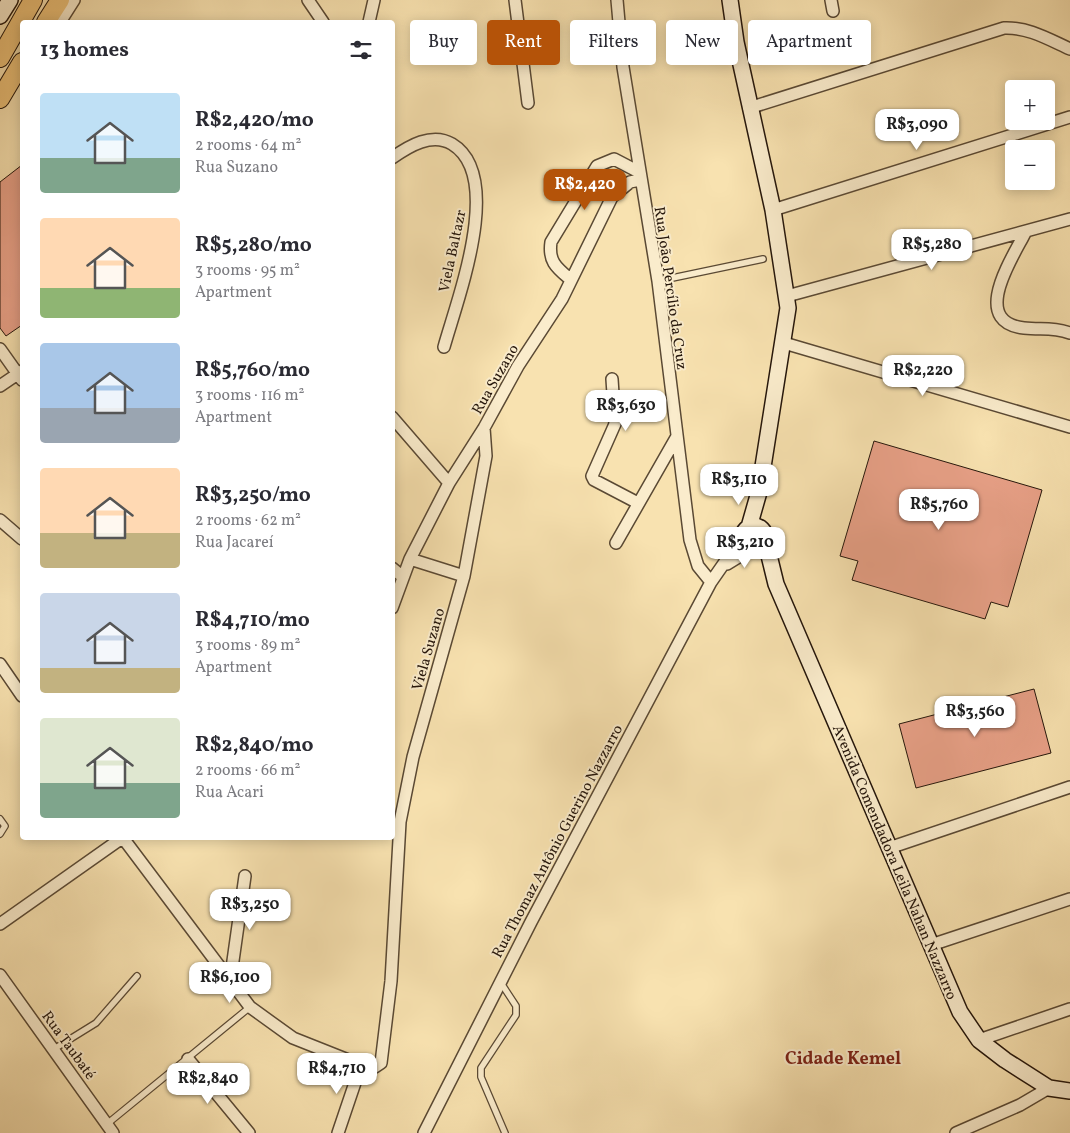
<!DOCTYPE html>
<meta charset="utf-8">
<style>
:root{--surface:#fff;--page:#f7f7f7;--text:#2b2b33;--muted:#7c7c81;--accent:#b45309}
body{margin:0;font-family:Vollkorn,serif;background:var(--page);color:var(--text);height:100vh;display:flex;flex-direction:column;font-size:19px;white-space:nowrap}
*{box-sizing:border-box;margin:0}
p{font-size:16px;color:var(--muted)}
.icon{flex:none;width:28px;height:28px;fill:none;stroke:currentColor;stroke-width:2;stroke-linecap:round;stroke-linejoin:round}
.map{position:relative;flex:1;overflow:hidden}
.sheet{position:absolute;left:20px;top:20px;width:375px;height:820px;display:flex;flex-direction:column;background:var(--surface);border-radius:5px;box-shadow:0 2px 12px #0003}
.sheet>*{flex:none}
.top-card{position:absolute;left:410px;top:20px;width:475px;height:45px;display:flex;gap:10px}
.controls{position:absolute;left:1005px;top:80px;display:grid;gap:10px}
.controls a{display:grid;place-items:center;width:50px;height:50px;border-radius:5px;background:var(--surface);box-shadow:0 2px 12px #0003;font-size:25px}
.price{position:absolute;translate:-50% -42px;padding:0 11px;border-radius:10px;background:#fff;color:#222;font-size:16px;line-height:32px;filter:drop-shadow(0 1px 2px #0008)}
.price::after{content:'';position:absolute;left:50%;top:30px;width:15px;height:11px;margin-left:-8px;background:inherit;clip-path:polygon(0 0,100% 0,50% 100%)}
.price.current{background:var(--accent);color:#fff}
ul{padding:0;list-style:none}
li{display:flex;align-items:center;gap:15px;height:125px;padding:0 20px}
li span{display:grid;place-items:center;flex:none;width:140px;height:100px;border-radius:5px;color:#555}
li>.icon{margin-inline-start:auto}
span .icon{width:60px;height:60px;fill:#fffc;stroke-width:1}
li b{font-size:21px}
h2{display:flex;justify-content:space-between;align-items:center;height:60px;padding:0 20px;font-size:21px}
.pill{padding:0 18px;border-radius:5px;background:var(--surface);box-shadow:0 2px 12px #0003;font-size:18px;line-height:45px}
.pill.current{background:var(--accent);color:#fff}
.map>svg:first-child{display:block}
</style>
<div class="map">
<svg width="1070" height="1133" viewBox="0 0 1070 1133">
<rect width="100%" height="100%" fill="#f8e2b0"/>
<filter id="stains"><feTurbulence type="fractalNoise" baseFrequency=".004" numOctaves="4"/><feColorMatrix values="0 0 0 0 .2 0 0 0 0 .09 0 0 0 0 .02 0 0 0 .5 -.17"/></filter>
<radialGradient id="worn" r=".72"><stop offset=".6" stop-color="#630" stop-opacity="0"/><stop offset="1" stop-color="#630" stop-opacity=".3"/></radialGradient>
<path fill="#e9a188" stroke="#25160b" d="M22 165V325L6 336 0 328V182Z
M874 441 1042 490 1008 607 991 602 985 619 852 580 858 561 840 556Z
M1034 689 1051 753 916 788 899 724Z"/>
<g fill="none" stroke-linecap="round" stroke-linejoin="round">
<g stroke="#5a4934" stroke-width="8">
<path id="lane" d="M658 281 763 259
M0 819 5 826 0 834
M501 983 516 1006V1015L481 1068V1077L505 1133
M54 1049 96 1023 137 976
M107 1124 250 1007"/>
</g>
<g stroke="#5a4934" stroke-width="14">
<path id="street" d="M308 0 323 22
M515 0 528 103
M617 0 623 67 658 281 690 540 698 566 711 582
M831 0 833 11
M60 22 74 0
M369 22 374 0
M749 108 1004 28C1028 27 1048 39 1070 49
M392 158C409 146 432 132 452 144 505 176 457 300 444 347
M773 210 1070 117
M1025 233C1013 257 969 322 1024 328 1041 330 1052 327 1070 333
M571 280C557 268 548 262 551 242L597 166 614 159 639 172
M787 296 1070 219
M784 343 1070 427
M0 349 22 380
M612 379 615 424 592 476 594 480 638 503
M0 386 22 371
M392 417 449 483
M0 520 22 539
M616 543 676 438
M410 559 464 576
M727 564 753 548
M392 568 403 577
M392 608 410 559 449 483 484 428 518 366 562 299 612 197 630 182 640 180
M0 664 22 696
M123 838 250 1007 293 1038 361 1065 375 1067 381 1063 391 981 400 822 413 757 464 576 486 456 484 428
M889 848 1070 787
M0 924 122 838
M931 945 1070 899
M0 975 113 1133
M230 982 245 876
M979 1040 1070 1009
M188 1059 249 1133
M338 1133 361 1065
M424 1133 531 922 711 582 743 536
M956 1133 1020 1105 1049 1088"/>
</g>
<g stroke="#25160b" stroke-width="18">
<path id="secondary" d="M730 0 736 42 773 210 788 308 759 492 749 527
M0 16 10 0
M743 537a11 11 0 1 1 22 0a11 11 0 1 1-22 0Z
M765 539 776 584 960 1012 979 1040 1005 1060 1049 1088 1070 1091"/>
</g>
<g stroke="#25160b" stroke-width="20">
<path id="primary" d="M46 22 60 0
M0 58 33 0
M0 99 22 62"/>
</g>
<use href="#lane" stroke="#faeccc" stroke-width="5.5"/>
<use href="#street" stroke="#faeccc" stroke-width="11"/>
<use href="#secondary" stroke="#faeccc" stroke-width="15"/>
<use href="#primary" stroke="#ecc178" stroke-width="18"/>
</g>
<g text-anchor="middle" stroke-width="4" stroke-linejoin="round" paint-order="stroke">
<g font-size="15" fill="#25160b" stroke="#faeccc">
<text transform="translate(452 251) rotate(-78)" y="5">Viela Baltazr</text>
<text transform="translate(671 288) rotate(82)" y="5">Rua João Percílio da Cruz</text>
<text transform="translate(495 379) rotate(-60)" y="5">Rua Suzano</text>
<text transform="translate(428 649) rotate(-74)" y="5">Viela Suzano</text>
<text transform="translate(557 841) rotate(-62)" y="5">Rua Thomaz Antônio Guerino Nazzarro</text>
<text transform="translate(895 862) rotate(67)" y="5">Avenida Comendadora Leila Nahan Nazzarro</text>
<text transform="translate(69 1045) rotate(54)" y="5">Rua Taubaté</text>
</g>
<g font-size="18" font-weight="bold" fill="#7a1f14" stroke="#faeccc">
<text x="843" y="1064">Cidade Kemel</text>
</g>
</g>
<rect width="100%" height="100%" filter="url(#stains)"/>
<rect width="100%" height="100%" fill="url(#worn)"/>
</svg>
<div class="controls">
<a>+</a>
<a>−</a>
</div>
<b class="price" style="left:917px;top:151px">R$3,090</b>
<b class="price current" style="left:585px;top:211px">R$2,420</b>
<b class="price" style="left:932px;top:271px">R$5,280</b>
<b class="price" style="left:923px;top:397px">R$2,220</b>
<b class="price" style="left:626px;top:432px">R$3,630</b>
<b class="price" style="left:739px;top:506px">R$3,110</b>
<b class="price" style="left:939px;top:531px">R$5,760</b>
<b class="price" style="left:745px;top:569px">R$3,210</b>
<b class="price" style="left:975px;top:738px">R$3,560</b>
<b class="price" style="left:250px;top:931px">R$3,250</b>
<b class="price" style="left:230px;top:1004px">R$6,100</b>
<b class="price" style="left:337px;top:1095px">R$4,710</b>
<b class="price" style="left:208px;top:1105px">R$2,840</b>
<div class="top-card">
<a class="pill">Buy</a>
<a class="pill current">Rent</a>
<a class="pill">Filters</a>
<a class="pill">New</a>
<a class="pill">Apartment</a>
</div>
<section class="sheet">
<h2>13 homes<svg class="icon" aria-label="filters" viewBox="0 0 24 24"><path d="M4 7h16M4 17h16"/><circle cx="9" cy="7" r="2"/><circle cx="15" cy="17" r="2"/></svg></h2>
<ul>
<li><span style="background:linear-gradient(#bfe0f5 65%,#7fa58c 0)"><svg class="icon" aria-label="home" viewBox="0 0 24 24"><path d="M3 11l9-7 9 7M6 9v11h12V9"/></svg></span><div><b>R$2,420/mo</b><p>2 rooms · 64 m²</p><p>Rua Suzano</p></div></li>
<li><span style="background:linear-gradient(#ffd9b3 70%,#8fb573 0)"><svg class="icon" aria-label="home" viewBox="0 0 24 24"><path d="M3 11l9-7 9 7M6 9v11h12V9"/></svg></span><div><b>R$5,280/mo</b><p>3 rooms · 95 m²</p><p>Apartment</p></div></li>
<li><span style="background:linear-gradient(#a9c7e8 65%,#9aa5b1 0)"><svg class="icon" aria-label="home" viewBox="0 0 24 24"><path d="M3 11l9-7 9 7M6 9v11h12V9"/></svg></span><div><b>R$5,760/mo</b><p>3 rooms · 116 m²</p><p>Apartment</p></div></li>
<li><span style="background:linear-gradient(#ffd9b3 65%,#c2b280 0)"><svg class="icon" aria-label="home" viewBox="0 0 24 24"><path d="M3 11l9-7 9 7M6 9v11h12V9"/></svg></span><div><b>R$3,250/mo</b><p>2 rooms · 62 m²</p><p>Rua Jacareí</p></div></li>
<li><span style="background:linear-gradient(#c9d6e8 75%,#c2b280 0)"><svg class="icon" aria-label="home" viewBox="0 0 24 24"><path d="M3 11l9-7 9 7M6 9v11h12V9"/></svg></span><div><b>R$4,710/mo</b><p>3 rooms · 89 m²</p><p>Apartment</p></div></li>
<li><span style="background:linear-gradient(#dfe7d0 65%,#7fa58c 0)"><svg class="icon" aria-label="home" viewBox="0 0 24 24"><path d="M3 11l9-7 9 7M6 9v11h12V9"/></svg></span><div><b>R$2,840/mo</b><p>2 rooms · 66 m²</p><p>Rua Acari</p></div></li>
</ul>
</section>
</div>
